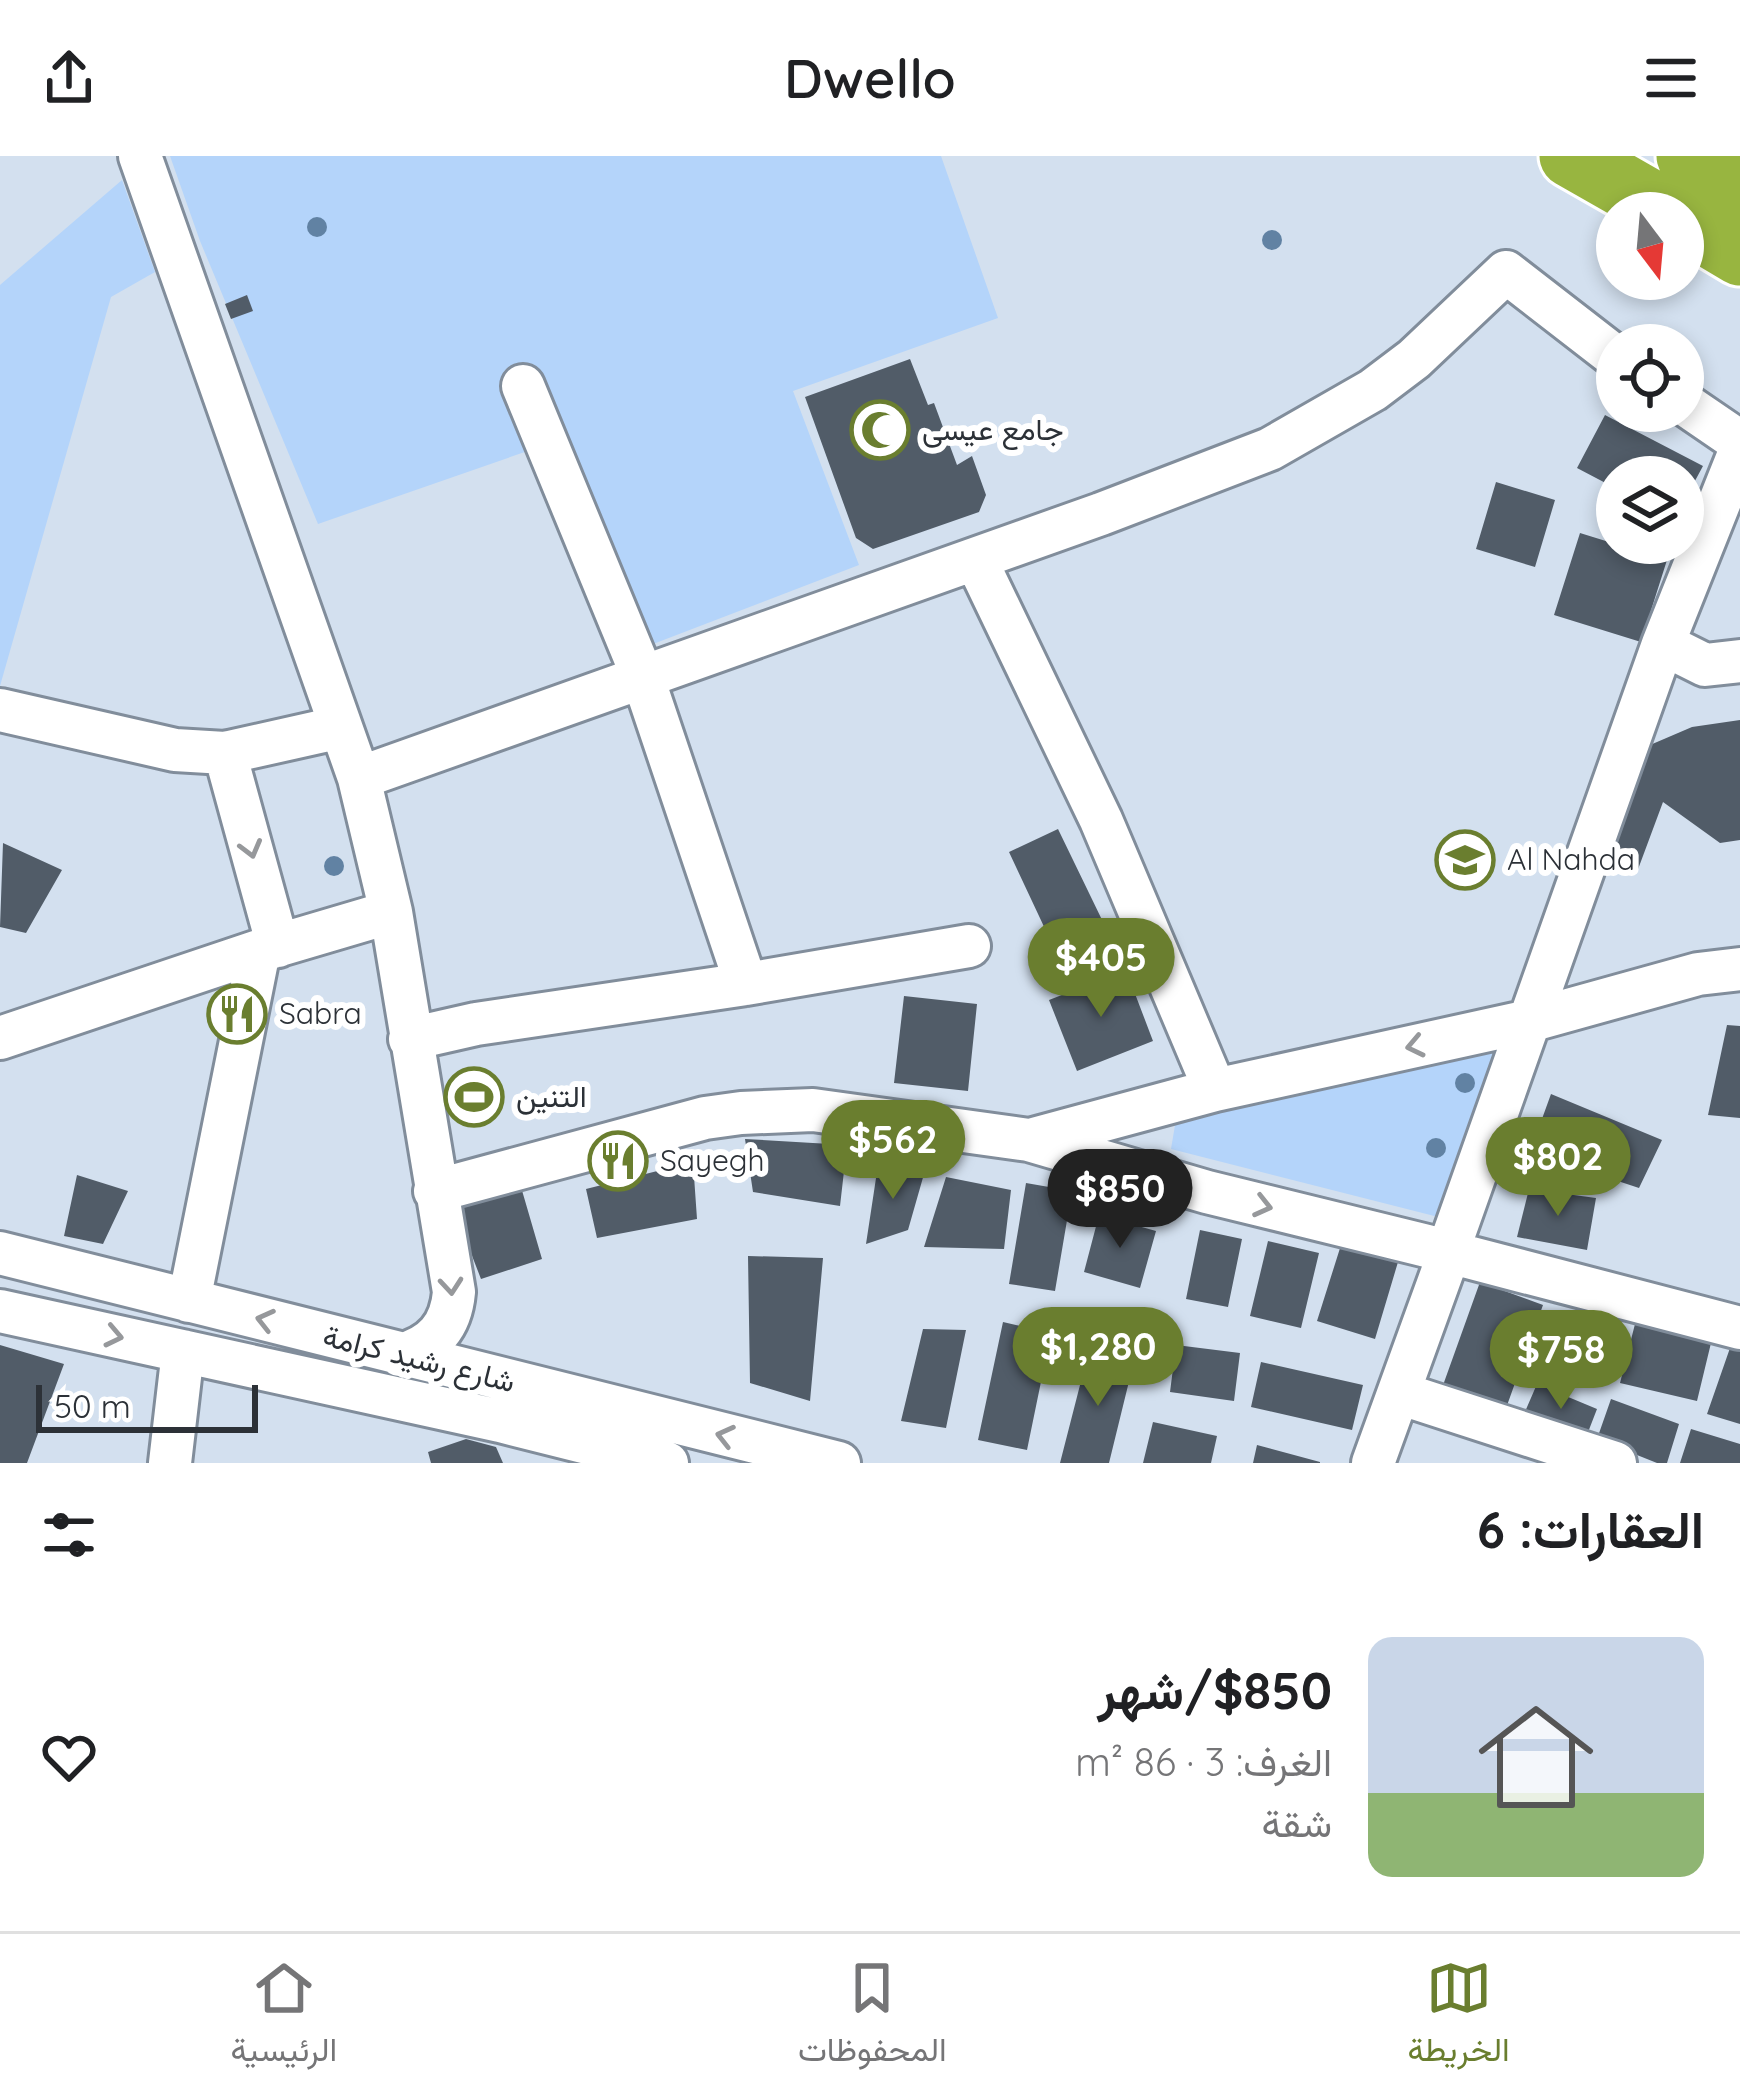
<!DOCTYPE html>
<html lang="ar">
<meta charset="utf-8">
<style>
:root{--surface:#fff;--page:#f2f2f2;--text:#202124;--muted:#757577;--line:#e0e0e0;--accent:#6a7e2f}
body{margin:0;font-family:Quicksand,Vazirmatn,sans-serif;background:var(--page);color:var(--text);direction:rtl;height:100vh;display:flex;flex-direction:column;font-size:45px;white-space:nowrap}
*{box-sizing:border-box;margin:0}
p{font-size:39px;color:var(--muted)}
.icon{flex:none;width:66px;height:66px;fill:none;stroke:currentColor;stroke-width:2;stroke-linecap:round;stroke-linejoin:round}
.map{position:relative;height:1307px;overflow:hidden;direction:ltr}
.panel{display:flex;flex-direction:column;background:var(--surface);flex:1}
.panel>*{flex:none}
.needle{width:78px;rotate:164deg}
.fabs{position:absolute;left:1596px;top:36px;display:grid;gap:24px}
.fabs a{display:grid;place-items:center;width:108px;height:108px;border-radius:50%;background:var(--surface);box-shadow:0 6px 18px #0003;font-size:60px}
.scale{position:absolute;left:36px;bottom:30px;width:222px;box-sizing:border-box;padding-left:12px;border:6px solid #2c3137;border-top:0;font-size:33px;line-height:42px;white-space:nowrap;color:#2c3137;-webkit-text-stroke:9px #fff;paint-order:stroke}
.price{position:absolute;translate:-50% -102px;padding:0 27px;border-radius:42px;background:var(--accent);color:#fff;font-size:39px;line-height:78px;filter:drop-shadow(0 3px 6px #0008)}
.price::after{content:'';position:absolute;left:50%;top:72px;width:36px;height:27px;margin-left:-18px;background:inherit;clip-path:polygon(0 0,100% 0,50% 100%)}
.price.current{background:#222;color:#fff}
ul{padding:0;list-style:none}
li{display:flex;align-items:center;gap:36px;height:300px;padding:0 36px}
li+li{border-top:3px solid var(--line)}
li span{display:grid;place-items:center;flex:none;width:336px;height:240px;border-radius:24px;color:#555}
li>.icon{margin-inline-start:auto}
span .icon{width:144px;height:144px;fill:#fffc;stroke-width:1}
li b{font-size:51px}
h2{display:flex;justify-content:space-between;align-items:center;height:144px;padding:0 36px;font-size:51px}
header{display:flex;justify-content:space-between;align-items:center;height:156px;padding:0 36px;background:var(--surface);font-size:54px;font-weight:600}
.dock{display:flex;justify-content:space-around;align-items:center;height:168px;border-top:3px solid var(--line);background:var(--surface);font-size:33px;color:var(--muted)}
.dock a{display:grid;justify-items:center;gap:6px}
.dock .current{color:var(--accent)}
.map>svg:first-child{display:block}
</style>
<header><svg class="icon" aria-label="menu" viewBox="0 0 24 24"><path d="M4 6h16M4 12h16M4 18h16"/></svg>Dwello<svg class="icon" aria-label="share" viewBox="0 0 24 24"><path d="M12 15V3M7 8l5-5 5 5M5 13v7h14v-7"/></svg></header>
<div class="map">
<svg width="1740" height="1307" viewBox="0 0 1740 1307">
<rect width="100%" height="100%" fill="#d3e0ef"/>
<path fill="#b4d4fa" d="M170 0H941L998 162 793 235 859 409 627 498 542 290 318 368 200 85Z
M122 24 155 116 111 141 0 530V129Z
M1525 877 1458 1066 1171 993 1178 951Z"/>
<path fill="#515c68" d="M247 139 253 155 231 163 225 148Z
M910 203 928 249 934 247 957 309 972 300 986 339 979 356 873 393 856 382 805 241Z
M1605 259 1703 310 1683 347V321H1617V333L1577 312Z
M1496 326 1555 344 1535 411 1476 393Z
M1580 377 1667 404 1641 486 1554 459Z
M1740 564V684L1720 687 1663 646 1637 716 1602 706 1636 595 1692 571Z
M1058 673 1104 768 1054 792 1009 696Z
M3 687 62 714 26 777 0 771Z
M1126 814 1153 885 1077 915 1049 844Z
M904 840 977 848 968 935 894 927Z
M1727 869 1740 870V962L1708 959Z
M1551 938 1662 984 1639 1032 1530 996Z
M745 983 847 989 840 1050 753 1036Z
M693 1006 697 1063 597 1082 586 1033Z
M878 1009 924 1018 908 1074 866 1088Z
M77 1019 128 1035 103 1088 64 1080Z
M946 1021 1011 1034 1004 1093 924 1091Z
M1026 1027 1072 1035 1055 1135 1009 1128Z
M521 1031 542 1103 481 1123 452 1048Z
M1529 1033 1596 1042 1587 1094 1517 1081Z
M1099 1059 1156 1075 1140 1132 1084 1116Z
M1200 1074 1242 1083 1228 1151 1186 1143Z
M1268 1085 1319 1097 1301 1172 1250 1160Z
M1341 1089 1398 1106 1375 1183 1317 1165Z
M748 1100 823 1102 810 1245 750 1227Z
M1480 1126 1543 1149 1505 1255 1442 1232Z
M1560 1155 1613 1173 1594 1228 1541 1210Z
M1003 1166 1051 1177 1027 1294 978 1284Z
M1635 1168 1711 1187 1697 1245 1620 1227Z
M923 1173 966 1174 946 1272 901 1265Z
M0 1189 64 1208 27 1307H0Z
M1176 1189 1240 1197 1234 1245 1170 1236Z
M1730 1192 1740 1194V1268L1707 1258Z
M1089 1194 1134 1205 1109 1307H1060Z
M1261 1206 1363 1229 1352 1274 1251 1251Z
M1537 1228 1597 1253 1585 1284 1524 1258Z
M1611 1243 1679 1268 1667 1307H1657L1597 1283Z
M1153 1266 1217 1280 1211 1307H1143Z
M1691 1273 1740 1288V1307H1680Z
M466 1283 496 1291 503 1307H431L428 1296Z
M1257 1289 1320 1306V1307H1253Z"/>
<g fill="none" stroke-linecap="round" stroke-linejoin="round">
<g stroke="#818d9b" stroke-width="48">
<path id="minor" d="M140 0 359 622 391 756 454 1136C451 1170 434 1190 400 1199
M523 230 642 519 746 828
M1683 247 1740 286
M976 404 1101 664 1215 934
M1663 488 1705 509 1740 505
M0 554 175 594 225 597 341 571
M225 597 278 790
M359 622 1101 358 1270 293 1373 234 1414 203 1506 116 1617 202
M0 882 259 795 391 756
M410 883 476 868 746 828 969 790
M1030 984 1215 934 1529 865 1698 818 1740 813
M435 1035 705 962 741 957 813 954 1029 984 1207 1036 1427 1090
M1454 1078 1663 488 1740 295
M0 1097 839 1307
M1464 1100 1740 1172
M189 1145 259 795
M0 1155 500 1265 667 1307
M1399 1237 1615 1307
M170 1307 183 1195
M1373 1307 1443 1114"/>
</g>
<g stroke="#fff" stroke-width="69">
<path id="highway" d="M1571 0 1671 57
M1688 0 1740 31
M1683 64 1740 98"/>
</g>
<use href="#minor" stroke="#fff" stroke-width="42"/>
<use href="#highway" stroke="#98b540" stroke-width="63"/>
</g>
<g fill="#6182a3">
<circle cx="317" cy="71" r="10"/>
<circle cx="1272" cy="84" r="10"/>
<circle cx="334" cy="710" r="10"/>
<circle cx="1465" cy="927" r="10"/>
<circle cx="1436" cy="992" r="10"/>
</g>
<defs><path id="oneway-chevron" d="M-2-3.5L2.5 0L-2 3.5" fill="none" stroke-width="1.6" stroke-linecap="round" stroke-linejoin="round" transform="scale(3)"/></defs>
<g stroke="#96989b">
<use href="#oneway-chevron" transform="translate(251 693) rotate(75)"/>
<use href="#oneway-chevron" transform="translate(1415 890) rotate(168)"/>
<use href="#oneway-chevron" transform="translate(1263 1050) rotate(14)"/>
<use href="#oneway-chevron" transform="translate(451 1130) rotate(85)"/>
<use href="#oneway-chevron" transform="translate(265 1164) rotate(-166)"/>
<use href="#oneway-chevron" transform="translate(114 1180) rotate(12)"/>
<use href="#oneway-chevron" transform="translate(725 1280) rotate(-166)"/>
</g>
<defs>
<g id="mosque-ring" transform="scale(3)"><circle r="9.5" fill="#fff" stroke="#6a7e2f" stroke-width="1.5"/><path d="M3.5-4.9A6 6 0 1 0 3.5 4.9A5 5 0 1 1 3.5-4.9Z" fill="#6a7e2f"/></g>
<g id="school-ring" transform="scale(3)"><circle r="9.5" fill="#fff" stroke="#6a7e2f" stroke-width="1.5"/><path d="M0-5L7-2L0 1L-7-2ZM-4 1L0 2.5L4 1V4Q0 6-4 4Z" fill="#6a7e2f"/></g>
<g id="restaurant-ring" transform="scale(3)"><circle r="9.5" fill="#fff" stroke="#6a7e2f" stroke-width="1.5"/><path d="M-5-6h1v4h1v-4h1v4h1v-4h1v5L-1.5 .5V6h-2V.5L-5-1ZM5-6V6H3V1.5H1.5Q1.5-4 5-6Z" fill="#6a7e2f"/></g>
<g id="stadium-ring" transform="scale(3)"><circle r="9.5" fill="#fff" stroke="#6a7e2f" stroke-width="1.5"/><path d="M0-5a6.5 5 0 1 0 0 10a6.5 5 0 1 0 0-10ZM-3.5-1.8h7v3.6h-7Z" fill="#6a7e2f"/></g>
</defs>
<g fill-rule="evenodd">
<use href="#mosque-ring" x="880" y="274"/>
<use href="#school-ring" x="1465" y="704"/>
<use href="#restaurant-ring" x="237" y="858"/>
<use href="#stadium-ring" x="474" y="941"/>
<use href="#restaurant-ring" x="618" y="1005"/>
</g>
<g text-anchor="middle" stroke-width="12" stroke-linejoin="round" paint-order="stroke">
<g font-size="30" fill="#2c3137" stroke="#fff" text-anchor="start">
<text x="922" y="284">جامع عيسى</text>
<text x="1507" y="714">Al Nahda</text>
<text x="279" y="868">Sabra</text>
<text x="516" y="951">التنين</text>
<text x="660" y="1015">Sayegh</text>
</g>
<g font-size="30" fill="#2c3137" stroke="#fff">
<text transform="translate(419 1203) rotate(14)" y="10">شارع رشيد كرامة</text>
</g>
</g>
</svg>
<div class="fabs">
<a><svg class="needle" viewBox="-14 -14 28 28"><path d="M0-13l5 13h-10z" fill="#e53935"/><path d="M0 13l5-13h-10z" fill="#757577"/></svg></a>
<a><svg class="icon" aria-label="locate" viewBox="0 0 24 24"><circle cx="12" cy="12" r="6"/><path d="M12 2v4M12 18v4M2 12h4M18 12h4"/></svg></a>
<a><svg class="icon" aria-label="layers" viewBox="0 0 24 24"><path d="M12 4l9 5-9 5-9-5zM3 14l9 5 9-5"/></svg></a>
</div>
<div class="scale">50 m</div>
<b class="price" style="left:1101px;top:864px">$405</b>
<b class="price" style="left:893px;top:1046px">$562</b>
<b class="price" style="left:1558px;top:1063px">$802</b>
<b class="price current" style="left:1120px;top:1095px">$850</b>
<b class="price" style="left:1098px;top:1253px">$1,280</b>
<b class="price" style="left:1561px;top:1256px">$758</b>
</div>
<section class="panel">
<h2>العقارات: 6<svg class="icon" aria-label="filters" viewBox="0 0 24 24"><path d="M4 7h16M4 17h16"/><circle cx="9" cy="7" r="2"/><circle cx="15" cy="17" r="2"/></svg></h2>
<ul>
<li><span style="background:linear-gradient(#c9d6e8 65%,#8fb573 0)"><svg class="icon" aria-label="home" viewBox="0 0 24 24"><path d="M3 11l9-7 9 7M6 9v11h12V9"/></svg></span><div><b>$850/شهر</b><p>الغرف: 3 · 86 m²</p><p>شقة</p></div><svg class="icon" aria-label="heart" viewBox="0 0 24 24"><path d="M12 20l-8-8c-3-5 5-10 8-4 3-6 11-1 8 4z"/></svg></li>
</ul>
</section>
<nav class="dock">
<a class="current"><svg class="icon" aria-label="map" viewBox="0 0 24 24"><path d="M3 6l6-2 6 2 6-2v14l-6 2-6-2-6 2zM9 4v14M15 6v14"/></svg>الخريطة</a>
<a><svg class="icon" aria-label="saved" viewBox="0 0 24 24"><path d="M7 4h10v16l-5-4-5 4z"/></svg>المحفوظات</a>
<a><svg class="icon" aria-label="home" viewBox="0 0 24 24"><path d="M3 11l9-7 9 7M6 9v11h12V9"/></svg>الرئيسية</a>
</nav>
